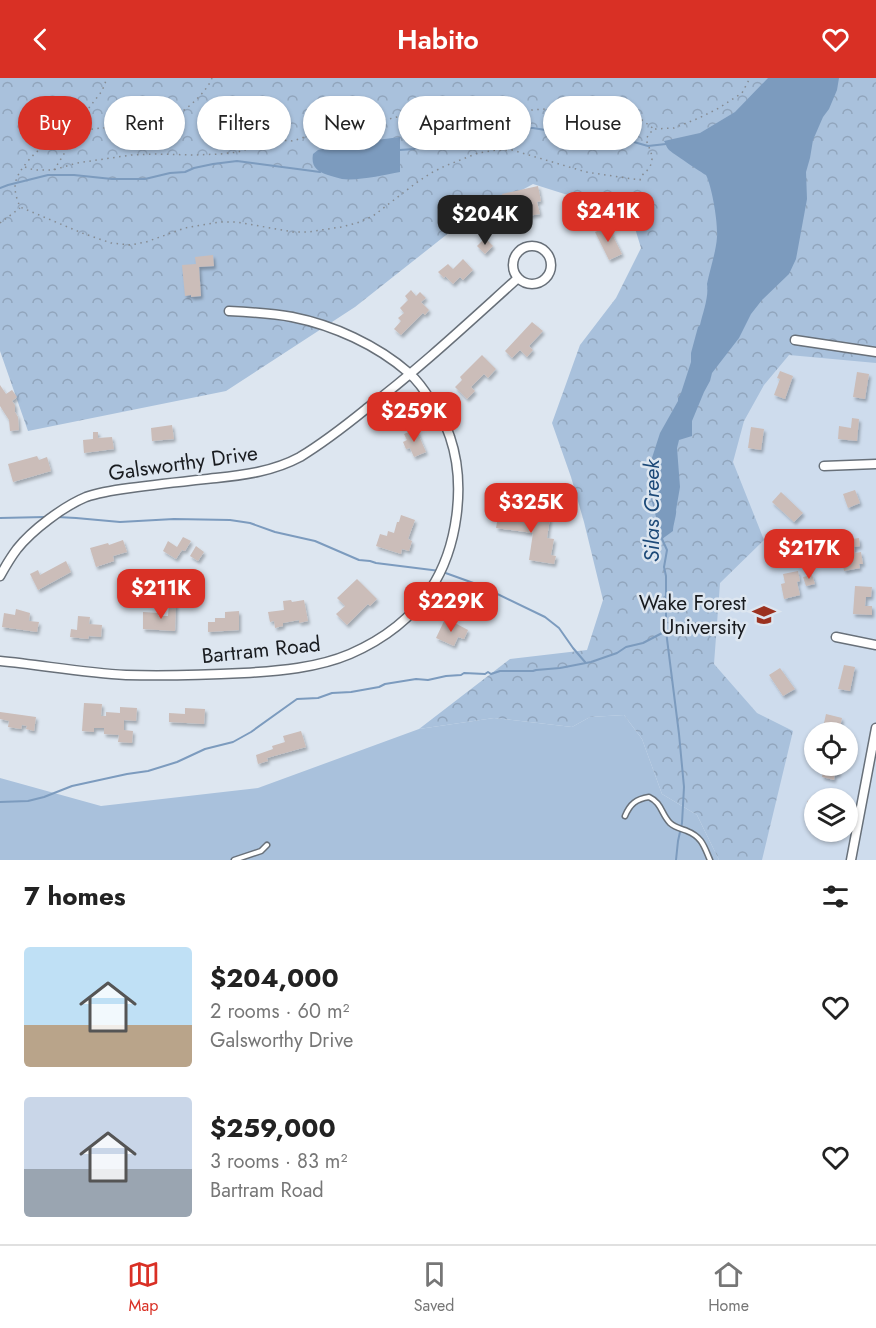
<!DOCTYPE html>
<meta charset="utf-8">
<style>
:root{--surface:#fff;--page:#f6f6f6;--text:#222;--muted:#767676;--line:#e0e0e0;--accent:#d93025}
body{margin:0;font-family:Jost,sans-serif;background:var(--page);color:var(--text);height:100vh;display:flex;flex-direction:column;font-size:22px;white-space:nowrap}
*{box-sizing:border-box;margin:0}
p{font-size:20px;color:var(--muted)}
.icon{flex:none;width:33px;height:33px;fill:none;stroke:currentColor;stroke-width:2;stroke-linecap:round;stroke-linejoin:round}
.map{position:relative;height:782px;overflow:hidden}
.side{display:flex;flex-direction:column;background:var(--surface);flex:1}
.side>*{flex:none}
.banner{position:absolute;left:18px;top:18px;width:840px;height:54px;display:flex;gap:12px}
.tools{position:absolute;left:804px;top:644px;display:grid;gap:12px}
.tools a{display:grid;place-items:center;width:54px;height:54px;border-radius:50%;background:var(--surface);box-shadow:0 2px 4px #0004;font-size:30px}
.price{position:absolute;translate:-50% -51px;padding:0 14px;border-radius:12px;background:var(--accent);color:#fff;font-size:20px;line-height:39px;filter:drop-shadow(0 2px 3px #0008)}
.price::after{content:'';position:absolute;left:50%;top:36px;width:18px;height:14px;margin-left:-9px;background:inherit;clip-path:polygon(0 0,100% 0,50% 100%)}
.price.active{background:#222;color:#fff}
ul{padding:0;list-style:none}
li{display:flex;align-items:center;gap:18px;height:150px;padding:0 24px}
li span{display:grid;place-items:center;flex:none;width:168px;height:120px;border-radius:6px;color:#555}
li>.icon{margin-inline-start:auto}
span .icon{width:72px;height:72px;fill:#fffc;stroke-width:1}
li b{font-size:26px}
h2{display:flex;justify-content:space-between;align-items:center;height:72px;padding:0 24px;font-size:26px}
.pill{padding:0 21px;border-radius:27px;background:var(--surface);box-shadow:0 2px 4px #0004;font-size:21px;line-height:54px}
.pill.active{background:var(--accent);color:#fff}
header{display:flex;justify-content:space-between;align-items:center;height:78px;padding:0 24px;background:var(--accent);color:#fff;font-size:27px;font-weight:600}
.tab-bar{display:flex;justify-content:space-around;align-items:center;height:84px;border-top:2px solid var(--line);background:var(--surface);font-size:16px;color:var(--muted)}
.tab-bar a{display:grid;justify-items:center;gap:3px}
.tab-bar .active{color:var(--accent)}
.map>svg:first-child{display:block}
</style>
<header><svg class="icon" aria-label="back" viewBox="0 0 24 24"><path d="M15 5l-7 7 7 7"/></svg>Habito<svg class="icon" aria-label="heart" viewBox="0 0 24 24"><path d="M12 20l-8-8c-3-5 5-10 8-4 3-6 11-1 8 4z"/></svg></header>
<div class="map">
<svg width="876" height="782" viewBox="0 0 876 782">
<defs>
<pattern id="forest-crowns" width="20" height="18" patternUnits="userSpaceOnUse" patternTransform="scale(1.5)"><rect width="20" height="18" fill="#a9c1dc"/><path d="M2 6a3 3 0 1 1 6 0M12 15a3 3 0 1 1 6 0" fill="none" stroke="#91a5bc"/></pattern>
<filter id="shadow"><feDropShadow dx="2" dy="3" stdDeviation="1.5" flood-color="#0004"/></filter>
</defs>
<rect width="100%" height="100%" fill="#dde6f0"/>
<path fill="#cedced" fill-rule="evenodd" d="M876 173V782H719L680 436 721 313ZM814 654H848V687H814ZM814 720H848V753H814Z"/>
<path fill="#a9c1dc" d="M624 637 642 661 662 716 697 737 719 782H0V700L101 728 258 710 419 651 494 640 572 649 590 639Z"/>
<path fill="url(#forest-crowns)" d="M0 0H876V285L789 277 764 307 744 343 733 384 764 462 720 505 714 586 757 635 793 653 762 782H719L697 737 662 716 642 661 624 637 590 639 572 649 494 640 419 651 510 581 587 572 603 522 584 444 571 399 552 345 580 267 616 220 641 170 631 137 533 106 460 146 355 229 226 313 28 353 0 273Z"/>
<path fill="#7c9bbe" d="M768 0H839L837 12 829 31 823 39 813 62 810 80 806 94 807 121 796 181 789 196 762 222 751 236 739 260 712 295 710 303 704 314 692 343V358L679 362 677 370 680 409 676 432C677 436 673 447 673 453L662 461 649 413 650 386 660 355 678 323V320L681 315 691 284V275L698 249 700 247C703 234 709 219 707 206 710 191 716 174 717 159 718 144 712 109 706 97 702 95 671 74 669 72 666 69 666 66 664 63L700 55 735 34Z
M400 59V94C384 97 358 103 342 101 337 100 332 98 328 97 316 93 311 88 313 76L318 72 354 65Z"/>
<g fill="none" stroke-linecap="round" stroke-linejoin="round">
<path stroke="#7c9bbe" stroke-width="2" d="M400 72 414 71 423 65 431 62 442 61 481 44 496 43 518 50H533L576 57 597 58 606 57 611 59 623 61 648 68 666 66
M0 110 8 107 48 97H74L112 101H145L170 95 185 94 194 90 213 86 237 83 320 94
M57 439 76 440 120 444 174 441 230 442 250 445 275 454 315 463 359 482 370 483 376 485 440 493 479 507 545 539 559 550 573 570 585 584
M0 440 45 439
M663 458 662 461 667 472 664 489 666 498V553L679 656 684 709 682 745 678 763 676 782
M0 724 28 723 44 719 72 708 127 696 148 693 177 684 205 671 233 664 251 654 297 621 318 620 332 615 351 614 379 609 385 606 416 601 428 602 446 598 461 597 464 595 485 596 488 594 491 596 500 593H533L536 592 560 590 591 584 617 575 626 569 643 565 666 553"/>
</g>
<path fill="#cbbdb9" filter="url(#shadow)" d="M538 108 541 123 537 124 540 136 528 138 526 130 523 131 521 123 505 127 502 116Z
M608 148 622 176 609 182 595 154Z
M485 160 493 168 485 176 477 168Z
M213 177 214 188 199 189 201 218 191 219V217L185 218 182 187 196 186 195 179Z
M463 181 473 192 463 202 460 199 453 206 445 198 444 200 438 194 448 186 453 191Z
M411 212 416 218 420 214 426 220 421 224 429 232 425 237 423 235 401 257 394 251 401 243 398 240 404 235 400 230 408 222 405 218Z
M532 244 543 253 529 268 533 272 527 279 520 272 512 280 505 273Z
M482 277 496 291 488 300 484 296 471 309 475 313 467 321 455 309 462 302 460 299Z
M780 293 793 298 785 321 774 317 780 301 777 300Z
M857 294 869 296 865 321 853 319Z
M0 307 6 316 12 312 17 319 12 323 15 327V334L18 339 19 352 10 353 9 342 0 328Z
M852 340 859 341 857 363 838 361 839 348 851 350Z
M172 347 174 361 152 363 151 350Z
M751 349 764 351 761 372 748 370Z
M416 351 426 374 414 379 410 370 406 371 403 364 407 362 404 356Z
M93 354H98V360L112 359 114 371 84 375 83 362 93 361Z
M37 378 39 382 47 379 51 393 13 404 8 386Z
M855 412 860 425 848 430 843 416Z
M781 414 803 435 794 444 772 424Z
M499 433 550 440 547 460 554 461 551 477 556 478 554 486 529 482 533 455 496 450Z
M401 437 415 442 408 461 412 463 409 473 402 471 401 476 376 468 380 456 387 458 388 453 394 455 397 444H399Z
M183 459 191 463 185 473 182 472 176 481 163 473 168 463 177 469Z
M859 460 860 468 854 469 855 475 861 474 863 486H859L860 490 844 493 839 463Z
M123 462 127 474 113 478 114 483 96 489 90 470 108 465 109 467Z
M196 468 204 474 198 483 190 478Z
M66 483 71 494 38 512 30 496 38 492 40 497Z
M798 493 800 503 797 504 800 517 784 521 781 506 785 505 783 496Z
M812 497 815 506 806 508 803 499Z
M357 501 377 521 370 528 368 526 347 547 336 536 345 528 337 520Z
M855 508 872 509 871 519H866L865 528H872V537L853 536Z
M291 522 292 524 304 522 308 543 299 545V542L283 545V548L275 550 274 543 270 544 268 534 284 532 283 523Z
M169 525H176L175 553 143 551V534L159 535 158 538H168Z
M16 531 30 535 29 543 39 544 37 554 2 549 4 535 15 537Z
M239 533V552L208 554V544H215V540H225V534Z
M78 538 90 539 89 546 102 547 101 559 89 558 88 561 70 559 71 551 77 552Z
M444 543 452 547 453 544 468 552 464 561 458 559 454 568 436 560Z
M844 587 855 589 850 613 838 611Z
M780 590 795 611 783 618 769 597Z
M84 625 102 626 101 638H106V634L120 635V629L137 630 136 643 124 642V652L133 653 132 665 118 664 119 657 104 656V650H94V654L82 653Z
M185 630 205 631 204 646 169 644V635L185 636Z
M0 634 36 639 34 653 26 651 27 648 22 647 21 651 8 649 9 643 0 641Z
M826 636 842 640 839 654H822Z
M301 653 306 669 267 680 268 683 258 686 256 677 273 671 272 668 285 664 283 658Z
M824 687H840L838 697 835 696 834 702 822 699Z
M820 717 821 720H814V742L807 723Z
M820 753H835L834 760 822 758Z"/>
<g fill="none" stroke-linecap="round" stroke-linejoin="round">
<g stroke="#687079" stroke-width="7">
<path id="service" d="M625 738C630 726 636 721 649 719 662 725 661 736 670 745 674 749 682 751 687 753 702 759 704 768 710 782
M234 782 261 773 267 767"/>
</g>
<g stroke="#687079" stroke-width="11">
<path id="minor" d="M513 187a19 19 0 1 1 38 0a19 19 0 1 1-38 0Z
M795 262 876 274
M824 388 876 386
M0 498C5 489 11 479 17 471 32 452 64 428 86 419 100 414 115 412 130 410 159 406 188 403 216 400 245 397 274 393 300 379 323 365 345 348 366 331 419 291 468 245 518 200
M836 559 876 567
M0 583C42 587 84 595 126 597 165 598 204 597 244 595 279 593 317 590 350 576 382 562 411 541 430 512 458 470 466 406 450 359 446 346 439 335 431 323 425 313 418 303 409 295 377 267 333 247 292 239 271 235 250 234 229 233
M851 782 876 650"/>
</g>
<path stroke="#858b92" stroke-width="1.5" stroke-dasharray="1.5 4.5" stroke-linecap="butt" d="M212 0C206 16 181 37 166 43 152 49 135 49 120 49 86 50 51 55 28 83 13 101 12 109 20 129L82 155 111 165 130 167 146 164 185 150 219 144H237L293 154H308L341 149 357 145 373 138 416 105 431 95 445 88 478 75 496 72H512L586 94 640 102C642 95 645 96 649 90 656 79 649 72 646 61L650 55 654 51
M655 51 674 50 699 40 719 30 742 15 750 0
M25 89 34 92H53L77 85 131 77 154 76 194 77 220 76 238 74 277 62 293 63 330 50 389 41 425 32 443 26 477 32 511 34 543 31 560 34 599 29H614L634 36 654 51
M54 92 72 63 73 54 78 44 102 13 107 0
M0 145 20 130"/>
<use href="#service" stroke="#fff" stroke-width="4"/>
<use href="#minor" stroke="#fff" stroke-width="8"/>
</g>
<defs>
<g id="university-bare" transform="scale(1.8)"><path d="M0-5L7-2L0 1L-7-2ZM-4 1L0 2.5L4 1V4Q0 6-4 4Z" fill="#9b311f" stroke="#dde6f0" stroke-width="2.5" paint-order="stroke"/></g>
</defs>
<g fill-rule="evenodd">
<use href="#university-bare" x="764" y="537"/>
</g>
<g text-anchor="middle" stroke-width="5" stroke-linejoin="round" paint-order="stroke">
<g font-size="21" fill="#181b1f" stroke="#dde6f0">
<text transform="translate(183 385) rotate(-8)" y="7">Galsworthy Drive</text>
<text transform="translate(261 572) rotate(-6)" y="7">Bartram Road</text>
</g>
<g font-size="21" fill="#181b1f" stroke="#dde6f0" text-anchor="end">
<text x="746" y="532">Wake Forest<tspan x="746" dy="24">University</tspan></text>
</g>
<g font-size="22" font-style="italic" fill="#1c4978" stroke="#dde6f0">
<text transform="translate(651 433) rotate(-90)" y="8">Silas Creek</text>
</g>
</g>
</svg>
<div class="tools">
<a><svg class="icon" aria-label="locate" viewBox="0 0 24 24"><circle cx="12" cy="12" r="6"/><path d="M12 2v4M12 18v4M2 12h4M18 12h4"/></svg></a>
<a><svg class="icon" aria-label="layers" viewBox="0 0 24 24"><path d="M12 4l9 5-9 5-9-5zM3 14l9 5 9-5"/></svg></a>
</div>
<b class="price" style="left:608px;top:165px">$241K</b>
<b class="price active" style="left:485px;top:168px">$204K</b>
<b class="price" style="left:414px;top:365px">$259K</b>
<b class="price" style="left:531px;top:456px">$325K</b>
<b class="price" style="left:809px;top:502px">$217K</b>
<b class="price" style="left:161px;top:542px">$211K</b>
<b class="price" style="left:451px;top:555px">$229K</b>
<div class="banner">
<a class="pill active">Buy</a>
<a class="pill">Rent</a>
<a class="pill">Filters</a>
<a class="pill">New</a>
<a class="pill">Apartment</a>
<a class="pill">House</a>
</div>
</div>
<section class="side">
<h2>7 homes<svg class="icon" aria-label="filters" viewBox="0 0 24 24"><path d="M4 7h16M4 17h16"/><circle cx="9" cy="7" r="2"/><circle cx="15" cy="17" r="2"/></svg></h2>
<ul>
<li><span style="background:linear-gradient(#bfe0f5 65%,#b9a48a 0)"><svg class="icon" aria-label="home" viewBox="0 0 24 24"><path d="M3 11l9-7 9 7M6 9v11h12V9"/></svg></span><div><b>$204,000</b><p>2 rooms · 60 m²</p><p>Galsworthy Drive</p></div><svg class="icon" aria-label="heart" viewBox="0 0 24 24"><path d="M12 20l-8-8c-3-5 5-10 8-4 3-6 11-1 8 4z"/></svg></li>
<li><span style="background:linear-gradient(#c9d6e8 60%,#9aa5b1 0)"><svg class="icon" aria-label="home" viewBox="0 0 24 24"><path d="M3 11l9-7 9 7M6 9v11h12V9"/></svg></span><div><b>$259,000</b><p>3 rooms · 83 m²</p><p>Bartram Road</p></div><svg class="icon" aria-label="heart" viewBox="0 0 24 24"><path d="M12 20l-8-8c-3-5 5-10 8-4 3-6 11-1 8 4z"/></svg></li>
</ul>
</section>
<nav class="tab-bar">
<a class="active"><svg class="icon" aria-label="map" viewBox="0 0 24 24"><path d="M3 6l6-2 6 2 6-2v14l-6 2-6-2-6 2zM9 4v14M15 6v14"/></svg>Map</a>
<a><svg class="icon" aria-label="saved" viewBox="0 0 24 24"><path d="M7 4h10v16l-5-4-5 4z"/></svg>Saved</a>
<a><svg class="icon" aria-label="home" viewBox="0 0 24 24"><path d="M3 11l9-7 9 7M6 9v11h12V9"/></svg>Home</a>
</nav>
